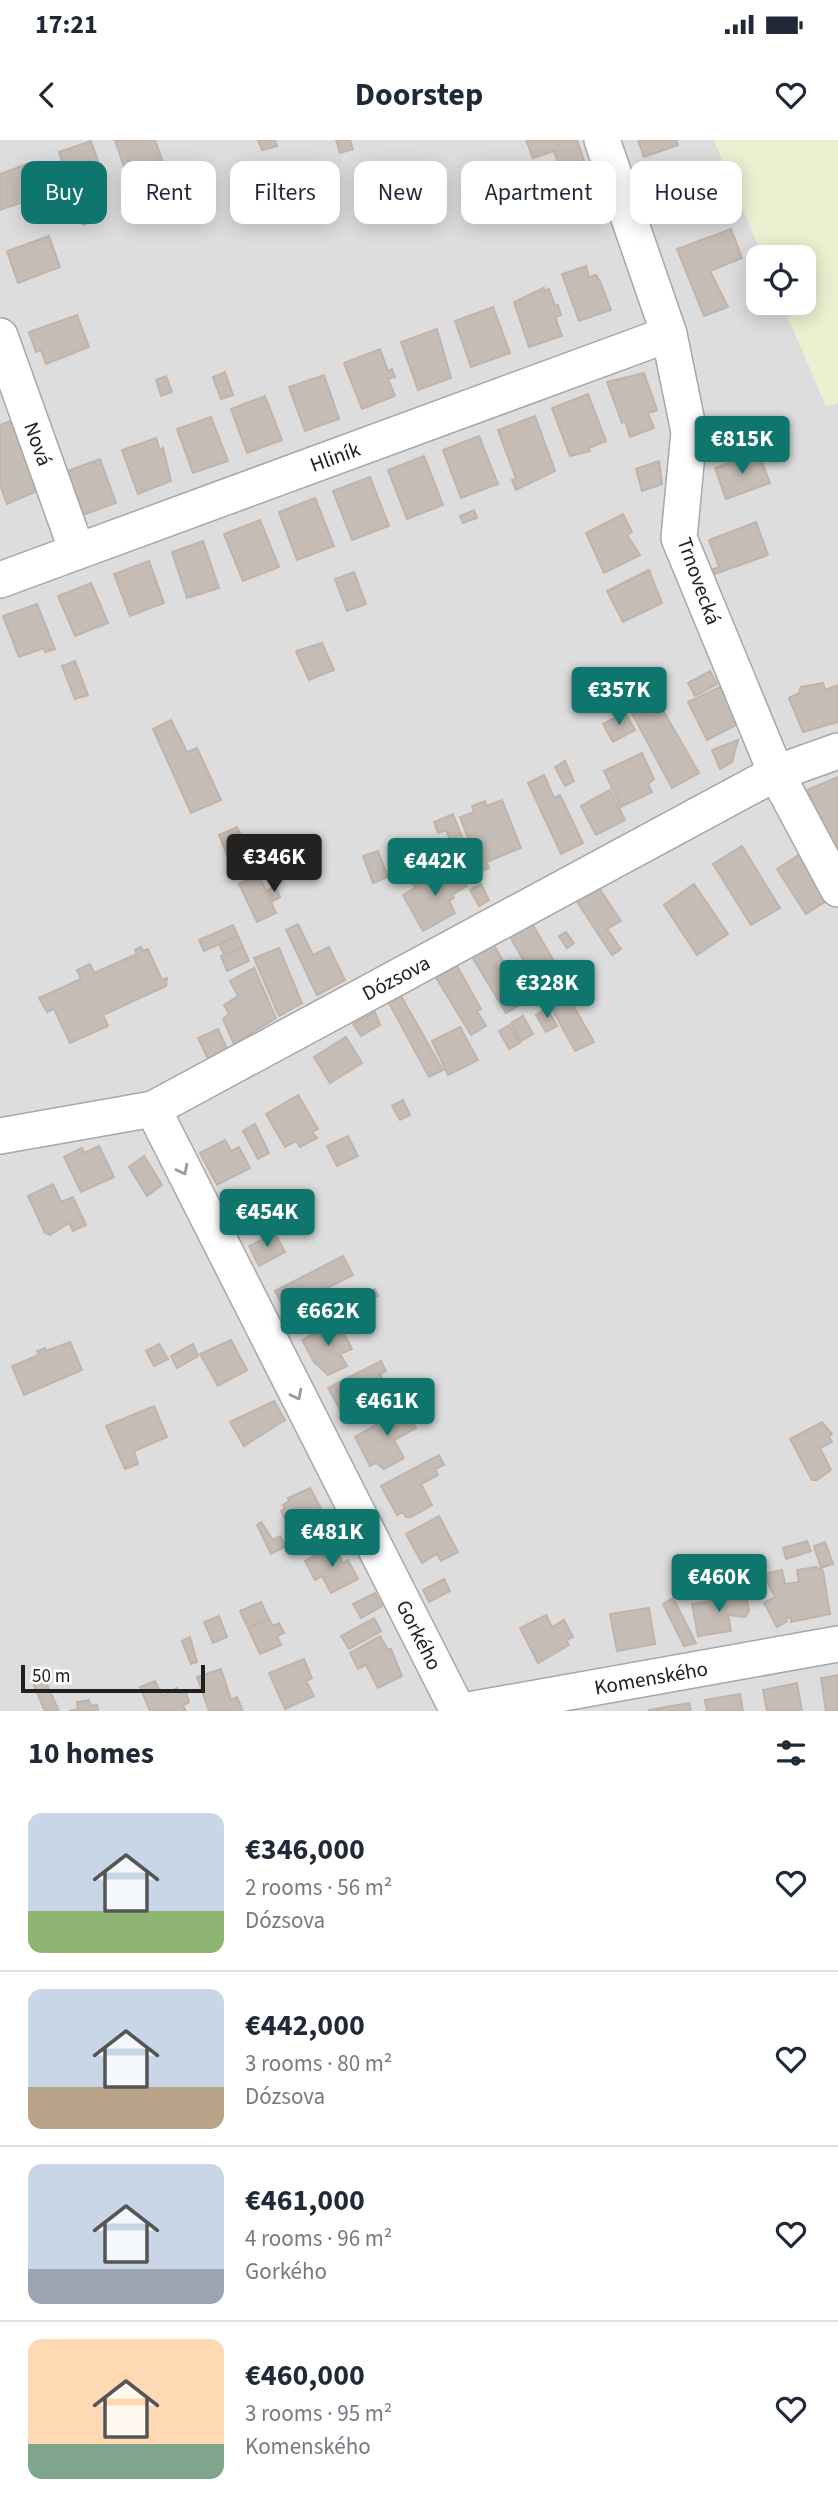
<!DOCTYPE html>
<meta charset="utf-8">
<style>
:root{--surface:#fff;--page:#f2f2f3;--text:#1f2937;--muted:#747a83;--line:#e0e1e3;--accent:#0f766e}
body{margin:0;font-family:"Source Sans 3",sans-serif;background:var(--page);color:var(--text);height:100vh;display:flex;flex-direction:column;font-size:26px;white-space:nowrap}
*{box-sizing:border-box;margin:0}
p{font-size:23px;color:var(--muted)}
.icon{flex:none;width:38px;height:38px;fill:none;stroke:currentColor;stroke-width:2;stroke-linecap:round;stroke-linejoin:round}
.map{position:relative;height:1571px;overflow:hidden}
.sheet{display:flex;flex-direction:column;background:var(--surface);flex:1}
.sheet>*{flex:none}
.top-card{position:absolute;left:21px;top:21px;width:796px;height:63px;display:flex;gap:14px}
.controls{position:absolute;left:746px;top:105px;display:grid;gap:14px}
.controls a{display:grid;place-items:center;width:70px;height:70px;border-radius:14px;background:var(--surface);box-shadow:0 4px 18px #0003;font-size:35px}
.scale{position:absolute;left:21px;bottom:18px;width:184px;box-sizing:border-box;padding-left:7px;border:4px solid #202020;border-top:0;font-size:19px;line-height:24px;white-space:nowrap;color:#202020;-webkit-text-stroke:5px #fff;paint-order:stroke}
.price{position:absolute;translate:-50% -60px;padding:0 16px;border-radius:7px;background:var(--accent);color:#fff;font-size:23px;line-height:46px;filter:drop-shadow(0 2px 4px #0008)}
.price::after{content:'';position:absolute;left:50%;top:42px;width:21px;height:16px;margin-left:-10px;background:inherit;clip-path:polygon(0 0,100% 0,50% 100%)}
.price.on{background:#222;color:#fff}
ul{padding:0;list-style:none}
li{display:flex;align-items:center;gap:21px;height:175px;padding:0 28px}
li+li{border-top:2px solid var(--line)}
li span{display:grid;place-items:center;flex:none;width:196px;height:140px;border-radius:14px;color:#555}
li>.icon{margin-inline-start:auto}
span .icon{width:84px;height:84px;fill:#fffc;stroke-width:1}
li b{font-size:30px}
h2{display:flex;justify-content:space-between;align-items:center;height:84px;padding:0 28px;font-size:30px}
.tag{padding:0 24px;border-radius:14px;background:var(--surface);box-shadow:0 4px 18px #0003;font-size:24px;line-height:63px}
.tag.on{background:var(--accent);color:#fff}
.status{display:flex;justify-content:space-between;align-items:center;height:49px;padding:0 35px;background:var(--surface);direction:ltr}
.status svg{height:19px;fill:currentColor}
header{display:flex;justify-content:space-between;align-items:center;height:91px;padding:0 28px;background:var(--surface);font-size:32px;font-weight:700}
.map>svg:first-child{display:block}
</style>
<div class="status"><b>17:21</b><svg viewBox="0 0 49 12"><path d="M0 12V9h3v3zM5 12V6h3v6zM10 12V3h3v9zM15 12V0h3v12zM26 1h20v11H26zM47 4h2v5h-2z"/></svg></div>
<header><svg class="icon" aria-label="back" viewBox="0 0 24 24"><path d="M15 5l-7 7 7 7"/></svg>Doorstep<svg class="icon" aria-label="heart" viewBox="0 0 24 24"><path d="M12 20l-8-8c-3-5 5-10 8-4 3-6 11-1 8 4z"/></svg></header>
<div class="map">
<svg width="838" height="1571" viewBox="0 0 838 1571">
<rect width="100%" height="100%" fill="#f0ede6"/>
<path fill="#dedddd" d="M0 0H714L763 117H758V163H782L826 266 838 263V1571H0Z"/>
<path fill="#edefd1" d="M714 0H838V263L826 266 782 163H803V117H763Z"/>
<path fill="#c5bcb5" stroke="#c2b3a8" stroke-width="2" d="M115 0H155L162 20 126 33Z
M258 0H275L277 6 262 10Z
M336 0H350L353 9 340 13Z
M526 0H577L588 32 564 40 554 11 533 18Z
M638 0H676L678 5 644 17Z
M91 1 105 41 95 44 96 50 87 53 98 79 83 85 59 12Z
M27 24 32 40 23 43 29 60 0 70V34Z
M141 47 145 59 130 65 126 52Z
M731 89 742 118 710 131 728 167 704 176 677 109Z
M49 96 60 127 18 143 7 111Z
M586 126 589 137 596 135 600 141 611 170 579 181 562 134Z
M544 148 545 151 549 149 555 166 558 165 561 175 555 177 562 196 529 207 514 162Z
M493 167 510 213 471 227 455 181Z
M77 175 89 207 46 224 41 210 36 212 29 192Z
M437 189 451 238 418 250 401 202Z
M380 209 388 231 392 229 395 237 388 239 395 256 362 269 344 223Z
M225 232 233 255 221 259 213 237Z
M644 233 657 270 648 273 654 288 630 297 625 281 622 283 607 242Z
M324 235 339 279 305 291 289 247Z
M166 236 172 252 161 256 156 240Z
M588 254 606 301 589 308 590 311 570 316 552 268Z
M265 256 282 300 247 313 231 269Z
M535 276 555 331 516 350 512 340 516 339 498 290Z
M211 277 228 321 193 333 177 289Z
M16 279 42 349 7 364 0 345V285Z
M479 296 498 344 461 358 443 310Z
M156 298 160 310 163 308 171 341 138 354 122 310Z
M758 312 770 343 726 359 715 328Z
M424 316 443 365 407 379 388 330Z
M100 319 116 363 83 375 67 331Z
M659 321 662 344 642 351 636 329Z
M370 337 389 386 352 400 333 351Z
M315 358 334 406 297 420 279 372Z
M474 370 477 378 463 383 460 376Z
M623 374 632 392 627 395 640 415 604 433 586 393Z
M260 380 279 427 243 441 224 394Z
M756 382 768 415 715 434 713 429 719 427 709 400Z
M203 401 219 448 187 458 172 412Z
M149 421 164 463 130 476 114 434Z
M649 430 662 463 623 482 607 451Z
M354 432 366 464 347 471 335 439Z
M91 443 108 483 75 496 58 456Z
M37 464 55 509 45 512 44 508 19 517 3 476Z
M322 503 334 530 309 540 296 511Z
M75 521 88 555 75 559 62 526Z
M710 531 717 544 695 556 688 543Z
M823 543 825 550 838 545V582L803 592 789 558 799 553 801 547Z
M638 544 643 556 652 551 699 633 672 648 621 553Z
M722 546 740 583 707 600 688 562Z
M625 572 635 590 613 602 603 584Z
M171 580 187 612 197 608 221 660 191 673 153 589Z
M738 600 732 622 720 629 712 610Z
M642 613 654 639 648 644 652 652 621 667 604 631Z
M565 621 574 641 565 646 555 627Z
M544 635 554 658 560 655 583 703 561 714 528 643Z
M838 637V722L807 650Z
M610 650 625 680 596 695 581 666Z
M502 660 521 708 486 722 489 728 481 731 460 677 474 672 472 666 485 661 486 666Z
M453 674 466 707 455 712 446 690 438 693 434 682Z
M237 687 276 773 257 782 239 744 252 738 246 727 234 732 219 695Z
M742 706 780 768 751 785 713 724Z
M808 709 837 754 806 774 777 729Z
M378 711 388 737 373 743 363 716Z
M456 726 467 746 452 755 454 758 449 761 455 773 423 791 403 755 415 748 413 744 428 736 431 740Z
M595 742 621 781 607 789 621 809 612 815 574 757Z
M481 744 489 760 479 766 470 750Z
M694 744 728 794 697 815 664 765Z
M276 747 280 757 273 761 268 750Z
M530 780 555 823 532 836 508 793Z
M298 784 313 815 329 807 345 840 317 855 286 790Z
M233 785 238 796 204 811 199 800Z
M566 792 574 803 567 808 559 796Z
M238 796 243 807 224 815 219 804Z
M492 802 518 846 523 843 532 858 506 873 471 815Z
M141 807 143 811 148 809 162 840 167 838 166 846 103 875 108 886 70 903 54 869 47 872 39 858 81 839 77 830 90 824 94 833 137 814 135 810Z
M243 807 249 821 227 831 221 816Z
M279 808 302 863 279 876 254 818Z
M456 824 481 869 477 871 486 886 471 895 435 836Z
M254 828 276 878 234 904 223 879 229 874 224 865 238 856 230 841Z
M557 837 594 902 575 911 540 847Z
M401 856 443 930 429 937 389 863Z
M547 868 557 886 546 892 536 875Z
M375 872 380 885 361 896 353 884Z
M523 876 533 894 521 901 511 883Z
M509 885 520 903 509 909 499 891Z
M460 887 478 920 448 935 432 901Z
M218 889 227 909 208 919 198 898Z
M346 897 362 923 330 943 314 917Z
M298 955 318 989 312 992 317 998 300 1007 296 1001 285 1007 266 974Z
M403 960 410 975 400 980 392 966Z
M255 984 269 1013 258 1019 243 991Z
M348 996 358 1016 337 1026 327 1006Z
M225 1000 231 1011 239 1007 250 1028 217 1045 200 1013Z
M99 1006 114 1037 81 1052 64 1017 82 1008 84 1013Z
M144 1016 162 1045 147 1056 129 1027Z
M53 1044 61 1062 73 1057 86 1085 73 1091 69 1083 50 1095 45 1093 28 1056Z
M275 1093 285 1112 259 1126 249 1106Z
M343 1116 353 1135 323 1150 332 1168 312 1179 310 1173 292 1182 275 1151Z
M375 1149 378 1156 368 1161 364 1160 362 1156Z
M337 1181 352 1209 340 1214 347 1226 328 1235 314 1222 302 1200Z
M231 1200 247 1230 218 1246 200 1214Z
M70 1202 82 1230 24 1255 12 1226 39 1215 37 1211 45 1208 46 1211Z
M159 1204 168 1219 154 1226 146 1211Z
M193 1204 198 1216 177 1228 171 1216Z
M381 1221 386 1231 380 1234 384 1242 374 1248 382 1263 347 1282 328 1248Z
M274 1261 285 1280 244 1306 230 1282Z
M416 1262 421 1273 410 1278 416 1288 394 1300 404 1318 384 1329 376 1323 370 1326 355 1297Z
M154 1266 167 1297 134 1311 138 1324 125 1329 106 1286Z
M822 1282 832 1294 829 1296 832 1302 820 1308 831 1330 817 1340H812L790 1299Z
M439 1315 444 1325 435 1329 438 1335 421 1344 432 1365 411 1377H406L403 1372 397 1375 381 1346Z
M310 1348 329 1383 296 1400 281 1371 285 1369 283 1365 289 1361 288 1358Z
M439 1376 458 1412 441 1421 437 1414 422 1423 406 1394Z
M261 1382 273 1400 280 1396 286 1406 271 1414 257 1385Z
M807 1401 811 1411 786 1419 783 1408Z
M825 1402 833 1424 821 1428 814 1406Z
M334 1405 343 1423 348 1420 358 1439 331 1453 322 1436 315 1440 305 1421Z
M816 1427 823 1431 830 1474 791 1482V1478H786L787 1481 777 1487 764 1463 775 1457 763 1434 782 1430 785 1444 799 1442 797 1430Z
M444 1439 450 1451 429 1462 423 1450Z
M375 1453 382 1466 361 1478 353 1464Z
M746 1455 749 1471 745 1477 728 1475 731 1491 698 1496 692 1464Z
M673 1458 696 1503 684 1506 663 1464Z
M261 1462 269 1479 248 1488 240 1471Z
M649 1468 655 1504 617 1511 610 1474Z
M546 1475 552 1487 564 1480 573 1497 566 1500 569 1505 538 1523 520 1488Z
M219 1476 227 1497 213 1503 204 1482Z
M374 1478 381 1491 349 1509 341 1496Z
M269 1479 273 1486 279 1483 284 1493 277 1496 281 1505 260 1514 248 1488Z
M380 1496 388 1510 391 1509 402 1536 378 1548 366 1525 358 1529 350 1513Z
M190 1497 197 1522 191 1524 182 1501Z
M304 1519 312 1538 306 1541 314 1556 285 1569 269 1533Z
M221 1529 231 1560 237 1557 243 1571H209L197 1537Z
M838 1535V1571H826L821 1538Z
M37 1539 38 1542 45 1540 59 1571H45L32 1541Z
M155 1541 162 1556 177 1548 178 1553H186L189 1562 183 1566 186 1571H150L140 1547Z
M797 1543 802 1571H767L763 1550Z
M740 1554 743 1571H707L705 1560Z
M89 1560 91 1566 97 1565 98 1571H69L78 1569 77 1562Z
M689 1563 691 1571H649V1570Z"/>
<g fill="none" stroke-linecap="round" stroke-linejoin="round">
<g stroke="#a7a7a7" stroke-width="38">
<path id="minor" d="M602 0 669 194 689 292 679 398 776 633 838 749
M0 196 77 411
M0 440 669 194
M153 969 458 1571
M0 996 153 969 776 633 838 611
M463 1571 838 1504"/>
</g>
<use href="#minor" stroke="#fff" stroke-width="35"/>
</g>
<defs><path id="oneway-chevron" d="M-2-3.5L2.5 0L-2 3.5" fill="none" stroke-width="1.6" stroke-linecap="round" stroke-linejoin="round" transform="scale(1.75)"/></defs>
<g stroke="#9b9b9b">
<use href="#oneway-chevron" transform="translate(183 1030) rotate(63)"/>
<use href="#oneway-chevron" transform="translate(297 1255) rotate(63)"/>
</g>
<g text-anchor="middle" stroke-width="5" stroke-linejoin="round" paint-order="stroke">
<g font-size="21" fill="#202020" stroke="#fff">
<text transform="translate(38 304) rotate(70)" y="7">Nová</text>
<text transform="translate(335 317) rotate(-20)" y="7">Hliník</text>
<text transform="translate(699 441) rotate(70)" y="7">Trnovecká</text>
<text transform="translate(396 838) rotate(-28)" y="7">Dózsova</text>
<text transform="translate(419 1495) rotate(63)" y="7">Gorkého</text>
<text transform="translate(651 1538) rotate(-10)" y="7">Komenského</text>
</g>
</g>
</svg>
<div class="controls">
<a><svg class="icon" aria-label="locate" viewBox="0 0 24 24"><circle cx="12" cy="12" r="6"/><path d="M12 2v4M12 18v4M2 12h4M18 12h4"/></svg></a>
</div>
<div class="scale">50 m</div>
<b class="price" style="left:742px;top:336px">€815K</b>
<b class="price" style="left:619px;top:587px">€357K</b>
<b class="price on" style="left:274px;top:754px">€346K</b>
<b class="price" style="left:435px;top:758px">€442K</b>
<b class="price" style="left:547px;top:880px">€328K</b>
<b class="price" style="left:267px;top:1109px">€454K</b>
<b class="price" style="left:328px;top:1208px">€662K</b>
<b class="price" style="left:387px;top:1298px">€461K</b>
<b class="price" style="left:332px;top:1429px">€481K</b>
<b class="price" style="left:719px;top:1474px">€460K</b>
<div class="top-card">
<a class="tag on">Buy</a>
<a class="tag">Rent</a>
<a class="tag">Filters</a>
<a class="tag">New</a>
<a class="tag">Apartment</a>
<a class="tag">House</a>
</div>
</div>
<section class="sheet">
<h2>10 homes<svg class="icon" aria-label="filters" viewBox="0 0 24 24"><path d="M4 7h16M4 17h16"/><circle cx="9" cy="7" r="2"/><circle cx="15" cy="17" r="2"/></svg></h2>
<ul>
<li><span style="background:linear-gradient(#c9d6e8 70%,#8fb573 0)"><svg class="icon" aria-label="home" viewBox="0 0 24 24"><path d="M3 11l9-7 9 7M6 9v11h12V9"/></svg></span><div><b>€346,000</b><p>2 rooms · 56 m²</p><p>Dózsova</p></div><svg class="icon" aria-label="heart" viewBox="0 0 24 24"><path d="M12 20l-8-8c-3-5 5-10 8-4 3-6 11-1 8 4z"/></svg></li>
<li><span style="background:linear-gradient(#c9d6e8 70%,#b9a48a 0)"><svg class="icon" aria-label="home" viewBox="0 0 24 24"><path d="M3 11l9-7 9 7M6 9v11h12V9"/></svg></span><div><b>€442,000</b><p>3 rooms · 80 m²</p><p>Dózsova</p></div><svg class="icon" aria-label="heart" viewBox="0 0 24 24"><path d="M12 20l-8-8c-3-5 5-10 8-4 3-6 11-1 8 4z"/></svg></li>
<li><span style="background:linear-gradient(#c9d6e8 75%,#9aa5b1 0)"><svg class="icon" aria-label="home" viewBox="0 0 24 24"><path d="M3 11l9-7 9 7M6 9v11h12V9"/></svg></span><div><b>€461,000</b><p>4 rooms · 96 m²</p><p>Gorkého</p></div><svg class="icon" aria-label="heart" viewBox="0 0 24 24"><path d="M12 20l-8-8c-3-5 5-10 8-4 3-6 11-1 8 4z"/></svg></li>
<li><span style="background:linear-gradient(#ffd9b3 75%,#7fa58c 0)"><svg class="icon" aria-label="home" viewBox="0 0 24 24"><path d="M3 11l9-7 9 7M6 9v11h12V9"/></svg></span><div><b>€460,000</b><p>3 rooms · 95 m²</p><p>Komenského</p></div><svg class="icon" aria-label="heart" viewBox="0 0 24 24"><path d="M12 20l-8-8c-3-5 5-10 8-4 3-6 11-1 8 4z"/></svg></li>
</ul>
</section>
